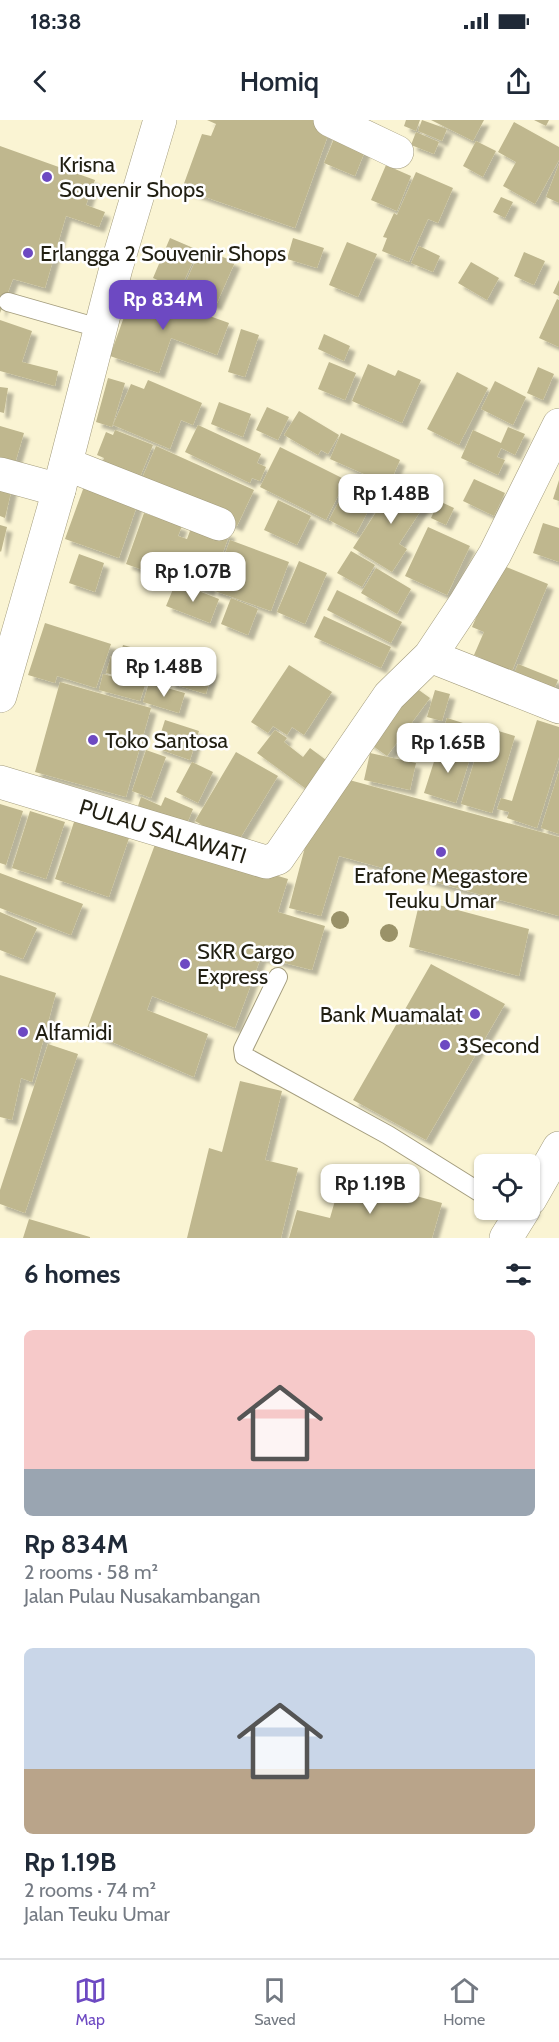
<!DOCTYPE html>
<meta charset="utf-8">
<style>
:root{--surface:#fff;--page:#f2f2f3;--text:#1f2937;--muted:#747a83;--line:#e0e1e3;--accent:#6d49c2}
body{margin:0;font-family:Cabin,sans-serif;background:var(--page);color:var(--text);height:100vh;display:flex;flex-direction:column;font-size:22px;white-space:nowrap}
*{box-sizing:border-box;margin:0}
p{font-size:20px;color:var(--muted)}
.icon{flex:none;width:33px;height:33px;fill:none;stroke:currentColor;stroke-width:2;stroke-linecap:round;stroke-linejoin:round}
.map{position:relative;height:1118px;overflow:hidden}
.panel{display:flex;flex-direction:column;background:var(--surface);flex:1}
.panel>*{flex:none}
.tools{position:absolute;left:474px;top:1034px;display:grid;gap:12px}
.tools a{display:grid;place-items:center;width:66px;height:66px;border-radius:9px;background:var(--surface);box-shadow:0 2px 4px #0004;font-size:30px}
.price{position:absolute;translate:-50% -51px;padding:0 14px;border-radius:12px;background:#fff;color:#222;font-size:20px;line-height:39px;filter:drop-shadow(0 2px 3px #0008)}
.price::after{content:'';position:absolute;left:50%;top:36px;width:18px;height:14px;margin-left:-9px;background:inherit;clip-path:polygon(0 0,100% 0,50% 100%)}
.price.selected{background:var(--accent);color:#fff}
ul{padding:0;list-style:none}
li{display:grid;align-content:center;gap:12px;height:318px;padding:0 24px}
li span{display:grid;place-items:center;height:186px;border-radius:9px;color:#555}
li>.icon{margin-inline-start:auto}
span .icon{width:108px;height:108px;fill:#fffc;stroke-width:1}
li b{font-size:26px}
h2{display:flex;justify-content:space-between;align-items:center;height:72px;padding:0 24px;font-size:26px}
.status{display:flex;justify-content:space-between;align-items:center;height:42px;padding:0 30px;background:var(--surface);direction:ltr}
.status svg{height:16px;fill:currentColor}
header{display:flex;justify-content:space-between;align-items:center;height:78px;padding:0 24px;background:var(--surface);font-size:27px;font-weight:600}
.tabs{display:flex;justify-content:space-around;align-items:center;height:84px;border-top:2px solid var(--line);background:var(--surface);font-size:16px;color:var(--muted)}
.tabs a{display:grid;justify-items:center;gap:3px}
.tabs .selected{color:var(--accent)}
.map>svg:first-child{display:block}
</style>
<div class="status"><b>18:38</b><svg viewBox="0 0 49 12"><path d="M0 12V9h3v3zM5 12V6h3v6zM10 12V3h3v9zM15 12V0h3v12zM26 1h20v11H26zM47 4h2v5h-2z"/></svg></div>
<header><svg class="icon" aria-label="back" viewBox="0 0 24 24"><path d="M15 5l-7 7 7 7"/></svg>Homiq<svg class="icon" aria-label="share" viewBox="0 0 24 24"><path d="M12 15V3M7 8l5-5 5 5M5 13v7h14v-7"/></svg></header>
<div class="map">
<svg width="559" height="1118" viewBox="0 0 559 1118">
<defs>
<filter id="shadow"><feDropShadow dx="5.5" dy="5.5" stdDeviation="1.5" flood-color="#0004"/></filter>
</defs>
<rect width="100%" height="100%" fill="#faf4d3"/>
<path fill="#bfb78e" filter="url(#shadow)" d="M207 0H320L332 4 295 108 182 69 202 14 211 16 216 4Z
M406 0H420L416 11 404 6Z
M422 0 447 9 442 21 418 11Z
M431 0H484L473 21Z
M534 0H549L546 6Z
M514 2 559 27V40L535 84 503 66 516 42 498 32Z
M416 12 439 22 434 34 411 25Z
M336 14 367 26 355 56 324 43Z
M476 21 496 31 483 57 463 46Z
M0 26 95 60 86 85 105 92 99 107 66 96 45 168 13 159 0 193Z
M559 44V83L546 77Z
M386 45 411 56 397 91 371 80Z
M416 52 453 68 438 103 428 99 409 142 382 131 387 118 383 117 394 93 397 95Z
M501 77 513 82 505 98 493 92Z
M170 118 198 130 180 170 153 158Z
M293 118 324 128 317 148 287 139Z
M347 122 377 134 358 177 329 165Z
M419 126 440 136 433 152 411 143Z
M201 128 235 142 216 185 182 171Z
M524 132 545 141 534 165 514 156Z
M471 142 499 158 487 180 458 163Z
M559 160V176L553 173Z
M134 169 229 203 217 235 171 218 159 253 110 236Z
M557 179 559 180V227L539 218Z
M0 200 32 211 22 242 58 251 55 266 0 251Z
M241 209 259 215 245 257 228 252Z
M324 214 350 226 344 241 318 229Z
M329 242 356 253 345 280 318 269Z
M368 244 395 256 398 250 421 260 402 303 352 281Z
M538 247 554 254 543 280 527 273Z
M457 252 488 268 459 325 427 309Z
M108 258 125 263 112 307 96 302Z
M148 260 202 283 193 305 181 300 170 329 113 305 131 264 144 269Z
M495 261 526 277 513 305 481 289Z
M0 267 8 268 4 293 0 292Z
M219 282 251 294 243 317 211 304Z
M267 287 289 297 278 320 256 310Z
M299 291 339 315 328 334 321 330 318 335 284 315Z
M198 305 261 334 257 343 266 347 260 361 252 358 250 363 185 332Z
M0 306 24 313 13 350 0 346Z
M508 307 525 314 515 335 501 328 497 337 505 340 498 355 461 338 473 310 501 323Z
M115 310 153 325 138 362 101 347 104 338 97 335 106 312 113 315Z
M341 313 400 340 389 365 330 339Z
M156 326 254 370 237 406 140 363Z
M280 327 346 360 326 400 260 367Z
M0 356 14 359 5 398 0 396Z
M398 358 429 378 399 424 407 429 392 452 353 428Z
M474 359 505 373 494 396 463 381Z
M559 360V381L553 379Z
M86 361 139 380 119 438 65 419Z
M348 364 375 378 356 414 329 400Z
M278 380 311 396 297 425 264 410Z
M439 381 454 388 446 405 431 398Z
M144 393 182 406 178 416 187 419 194 400 230 413 209 471 175 459 176 454 162 449 160 456 126 444Z
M543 403 559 408V442L533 433Z
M0 405 7 407 1 432 0 431Z
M428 407 470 426 447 475 405 456Z
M230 420 289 442 271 491 212 470Z
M351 431 375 445 362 467 337 453Z
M79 434 104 443 95 472 69 463Z
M299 441 327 453 305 504 277 492Z
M499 444 548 464 512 551 474 535 484 512 472 507Z
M376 448 411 469 397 494 361 473Z
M176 462 219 479 210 503 166 486Z
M337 470 402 502 391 523 327 490Z
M231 478 258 489 248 515 221 504Z
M324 496 391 527 381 548 314 517Z
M45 503 111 524 96 568 57 556 55 563 28 555Z
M123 525 149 532 141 562 106 553 111 536 119 539Z
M177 538 213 549 206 574 169 563Z
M518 544 558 560 549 582 509 565Z
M289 545 332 572 304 615 292 607 287 615 273 606 268 613 251 602Z
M103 554 145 565 140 581 99 570Z
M60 562 151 588 126 677 35 652Z
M149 563 185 573 179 593 143 582Z
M409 563 430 578 387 636 366 621Z
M435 570 450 574 442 601 427 597Z
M447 598 479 608 472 631 440 621Z
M165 600 199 611 190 640 156 628Z
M537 600 559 607V637L537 708 507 698 509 692 497 689 501 678 512 681Z
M485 607 515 616 492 693 461 684Z
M275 610 287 618 284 622 303 637 310 628 326 640 313 657 318 660 309 671 257 633Z
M439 626 471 635 456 683 424 673Z
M146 630 166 637 151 678 132 671Z
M236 632 278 656 236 725 195 701Z
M370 633 416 643 410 670 364 660Z
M192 642 213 652 198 683 176 672Z
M559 651V714L541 708Z
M342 658 559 717V796L339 736 321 796 289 788 305 727Z
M141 677 161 686 165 677 193 689 186 706 138 686Z
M0 684 23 691 6 745 0 743Z
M30 691 65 702 46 759 12 748Z
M75 699 129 718 109 777 55 759Z
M157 719 288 759 278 792 325 806 312 850 261 837 235 908 152 876 147 890 208 914 194 957 86 911Z
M0 753 83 784 71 815 0 788Z
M420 780 529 809 519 856 409 827Z
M0 792 37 808 23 839 0 830Z
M431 844 505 884 426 1020 353 980Z
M0 855 56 873 32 962 21 958 12 1000 0 997Z
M48 924 78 934 25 1093 0 1084V1070Z
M240 961 282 971 265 1040 298 1048 281 1118H187L209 1028 222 1032Z
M342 1056 442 1083 432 1118H289L297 1090 330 1098Z
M29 1099 90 1117V1118H23Z"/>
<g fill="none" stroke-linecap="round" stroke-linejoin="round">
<g stroke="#a39c7d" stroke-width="20">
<path id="service" d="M8 182 99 208
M278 857 243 929 244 936 388 1015 484 1075"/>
</g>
<g stroke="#a39c7d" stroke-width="34">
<path id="minor" d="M330 0 397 32
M66 344 219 404
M0 354 59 370
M430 536 559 587
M0 662 266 742 278 738 389 576 430 536 464 485 495 434 559 305"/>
</g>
<g stroke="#a39c7d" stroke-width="34">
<path id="tertiary" d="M0 576 59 370 116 148 160 0"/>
</g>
<g stroke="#a39c7d" stroke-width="34">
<path id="secondary" d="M530 1079 559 1028
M506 1118 524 1089"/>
</g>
<use href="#service" stroke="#fff" stroke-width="18"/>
<use href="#minor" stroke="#fff" stroke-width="33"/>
<use href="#tertiary" stroke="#fff" stroke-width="33"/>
<use href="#secondary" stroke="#fff" stroke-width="33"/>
</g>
<g fill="#9a9268">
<circle cx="340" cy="800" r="9"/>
<circle cx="389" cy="813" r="9"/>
</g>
<g fill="#6d49c2" stroke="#fff" stroke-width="2">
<circle cx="47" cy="57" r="6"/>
<circle cx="28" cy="133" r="6"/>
<circle cx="93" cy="620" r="6"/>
<circle cx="441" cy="732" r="6"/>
<circle cx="185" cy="844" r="6"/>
<circle cx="475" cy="894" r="6"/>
<circle cx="23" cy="912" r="6"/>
<circle cx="445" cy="925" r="6"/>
</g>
<g text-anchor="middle" stroke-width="5" stroke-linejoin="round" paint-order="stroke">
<g font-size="22" fill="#211f12" stroke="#fff" text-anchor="start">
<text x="59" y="52">Krisna<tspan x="59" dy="25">Souvenir Shops</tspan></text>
<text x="40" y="141">Erlangga 2 Souvenir Shops</text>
<text x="105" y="628">Toko Santosa</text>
<text x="441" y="763" text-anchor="middle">Erafone Megastore<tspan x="441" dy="25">Teuku Umar</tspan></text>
<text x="197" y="839">SKR Cargo<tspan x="197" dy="25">Express</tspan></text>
<text x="463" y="902" text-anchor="end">Bank Muamalat</text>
<text x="35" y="920">Alfamidi</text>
<text x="457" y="933">3Second</text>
</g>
<g font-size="22" fill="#211f12" stroke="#fff">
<text transform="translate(163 711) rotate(17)" y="8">PULAU SALAWATI</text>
</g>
</g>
</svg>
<div class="tools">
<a><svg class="icon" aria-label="locate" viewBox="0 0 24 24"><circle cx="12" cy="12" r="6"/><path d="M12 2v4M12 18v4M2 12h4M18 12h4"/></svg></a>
</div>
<b class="price selected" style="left:163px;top:211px">Rp 834M</b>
<b class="price" style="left:391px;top:405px">Rp 1.48B</b>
<b class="price" style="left:193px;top:483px">Rp 1.07B</b>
<b class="price" style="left:164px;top:578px">Rp 1.48B</b>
<b class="price" style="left:448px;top:654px">Rp 1.65B</b>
<b class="price" style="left:370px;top:1095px">Rp 1.19B</b>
</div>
<section class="panel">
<h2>6 homes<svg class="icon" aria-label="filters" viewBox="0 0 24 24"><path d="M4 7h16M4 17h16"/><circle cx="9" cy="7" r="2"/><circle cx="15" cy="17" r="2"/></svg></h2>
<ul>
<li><span style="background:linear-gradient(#f6c9c9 75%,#9aa5b1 0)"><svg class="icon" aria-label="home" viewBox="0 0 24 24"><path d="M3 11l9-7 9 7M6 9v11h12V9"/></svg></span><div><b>Rp 834M</b><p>2 rooms · 58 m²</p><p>Jalan Pulau Nusakambangan</p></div></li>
<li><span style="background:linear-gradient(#c9d6e8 65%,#b9a48a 0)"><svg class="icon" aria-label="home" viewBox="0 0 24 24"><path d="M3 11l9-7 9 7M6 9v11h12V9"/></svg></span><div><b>Rp 1.19B</b><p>2 rooms · 74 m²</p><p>Jalan Teuku Umar</p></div></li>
</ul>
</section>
<nav class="tabs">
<a class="selected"><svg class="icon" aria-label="map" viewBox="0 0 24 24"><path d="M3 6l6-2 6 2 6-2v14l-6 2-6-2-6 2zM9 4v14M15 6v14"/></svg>Map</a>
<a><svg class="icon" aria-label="saved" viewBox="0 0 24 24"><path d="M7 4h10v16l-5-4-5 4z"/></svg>Saved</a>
<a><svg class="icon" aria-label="home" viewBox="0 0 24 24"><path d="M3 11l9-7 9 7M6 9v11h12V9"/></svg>Home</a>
</nav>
